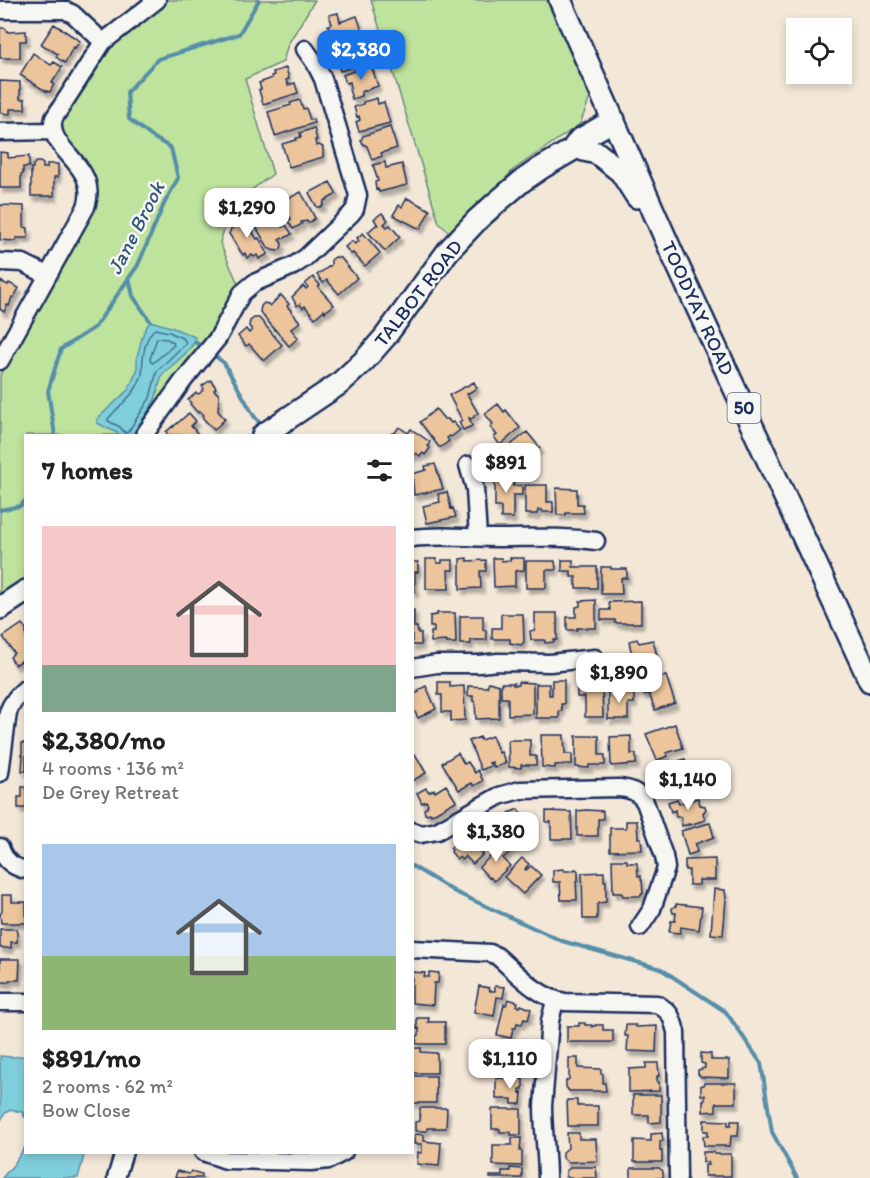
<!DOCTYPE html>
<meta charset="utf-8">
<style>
:root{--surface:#fff;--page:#f6f6f6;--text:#222;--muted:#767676;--accent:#1a73e8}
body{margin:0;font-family:Itim,sans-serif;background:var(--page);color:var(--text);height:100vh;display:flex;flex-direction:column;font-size:22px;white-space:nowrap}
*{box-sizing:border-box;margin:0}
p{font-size:20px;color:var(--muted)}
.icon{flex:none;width:33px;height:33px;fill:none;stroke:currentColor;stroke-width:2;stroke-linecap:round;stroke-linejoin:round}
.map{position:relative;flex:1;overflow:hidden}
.panel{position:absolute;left:24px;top:434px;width:390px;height:720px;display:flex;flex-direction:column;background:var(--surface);border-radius:0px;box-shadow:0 3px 9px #0003}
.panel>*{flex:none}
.controls{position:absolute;left:786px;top:18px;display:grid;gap:12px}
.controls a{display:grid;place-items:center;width:66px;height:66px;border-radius:0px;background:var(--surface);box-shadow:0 3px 9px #0003;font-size:30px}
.price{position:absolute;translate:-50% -51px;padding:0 14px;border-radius:12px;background:#fff;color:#222;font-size:20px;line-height:39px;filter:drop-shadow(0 2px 3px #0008)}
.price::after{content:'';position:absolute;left:50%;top:36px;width:18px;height:14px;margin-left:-9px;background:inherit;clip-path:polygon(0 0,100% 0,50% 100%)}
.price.active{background:var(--accent);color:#fff}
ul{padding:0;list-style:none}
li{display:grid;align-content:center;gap:12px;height:318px;padding:0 18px}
li span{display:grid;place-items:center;height:186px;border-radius:0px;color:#555}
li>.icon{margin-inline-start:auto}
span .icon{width:108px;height:108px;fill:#fffc;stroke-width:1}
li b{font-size:26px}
h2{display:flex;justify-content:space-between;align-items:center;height:72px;padding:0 18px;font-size:26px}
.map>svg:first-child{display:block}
</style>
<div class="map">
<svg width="870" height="1178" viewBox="0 0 870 1178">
<defs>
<filter id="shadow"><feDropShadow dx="3" dy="5" stdDeviation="1.5" flood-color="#0004"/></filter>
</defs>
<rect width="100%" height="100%" fill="#f3e7d8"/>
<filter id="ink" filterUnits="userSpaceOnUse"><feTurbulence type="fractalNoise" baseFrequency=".0167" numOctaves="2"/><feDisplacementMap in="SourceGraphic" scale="12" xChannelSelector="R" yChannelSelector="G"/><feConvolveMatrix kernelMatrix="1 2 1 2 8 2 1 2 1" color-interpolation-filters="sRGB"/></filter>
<g filter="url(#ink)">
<path fill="#bee39d" stroke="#6c897e" stroke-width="1.5" d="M167 0H315L288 44 283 62 245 79 273 174 231 205 220 243 242 293 144 435H26L25 591 0 608V375L91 211 59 127 109 47Z
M371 0H560L591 95 580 124 513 170 484 203 452 235 439 223Z"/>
<path fill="#7fcedb" stroke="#578ea9" stroke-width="1.5" d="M150 321 171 327 195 337V342L185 354 162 375 155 400 133 435H121L97 423V419L128 390 137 371V357L143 334Z
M0 1056 12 1057 25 1056V1118L22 1112 11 1110 5 1113 0 1122Z
M25 1147 26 1152H85L78 1178H2L14 1164Z"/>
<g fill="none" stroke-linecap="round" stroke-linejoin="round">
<path stroke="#436f90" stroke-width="1.5" d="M155 329 169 332 184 339 186 343 157 371 150 398 128 432 125 433 120 427 108 421V419C120 404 137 394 142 374 143 369 142 364 143 359 144 349 147 335 155 329Z
M157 338 167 339 173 342 174 345 153 363 151 362 150 359Z"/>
<path stroke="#578ea9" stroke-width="4" d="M129 278 133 296 150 321
M195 342 205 349
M211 353 224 363 254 416 263 427
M55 435 48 391 61 349 95 327 138 265 164 204 178 178 171 148 151 136 129 119 127 92 158 59 239 34 259 0
M0 510 20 506 26 500
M412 866 455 892 562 941 661 969 726 1012 761 1063 772 1132 797 1178"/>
</g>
<path fill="#ecc59c" stroke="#1b2f5e" stroke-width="1.5" filter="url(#shadow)" d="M338 13 340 22 357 16 362 31 332 41 328 25 332 24 329 15Z
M54 24 80 41 75 48 73 47 65 63 56 57 58 54 41 44Z
M0 28H5L8 32 26 31V41H20V58H0Z
M367 37 373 60 340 71 337 61 340 60 337 45Z
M33 53 51 65 54 62 62 67 52 83 54 84 50 92 47 91V92L20 75Z
M371 65 378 86 361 92 362 96 352 99 349 89 351 88 350 82 346 83 343 75Z
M286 68 289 79 286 80 288 85 295 83 298 93 263 104 259 90 261 89 259 83 272 78 271 76 274 75 273 72Z
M0 81 20 82V99H25V109H10V114L0 113Z
M377 98 378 104 384 102 390 123 359 131 356 122 360 120 359 116 357 117 354 107 363 104V102Z
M300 100 303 109 306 108 310 120 313 119 314 123 275 136 268 112 291 105 290 103Z
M390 127 397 148 381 153 382 156 372 160 367 146 363 144 361 140 363 136Z
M314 128 317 140H315L316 146 319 145 323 147V157L289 167 282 144 296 140V138L301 137 300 133Z
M0 152 8 153V158L29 156V167H23V174H21V188H0Z
M36 162H40L43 164V168H47V164H58V177H54V196H31V168H33V165Z
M385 162 386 168 402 164 407 185 379 192 378 189 376 190 375 182 378 181 373 165Z
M330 182 337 194 324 201 323 206 320 207H317L309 193Z
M301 192 315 218 310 222 308 223 307 221 301 222 302 224 293 229 288 221 291 219 281 202Z
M407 198 430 210 420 229 393 215 399 205 402 207Z
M0 205 24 206V227L28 228V238H16V241L0 240Z
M273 210 282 227 286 225 292 234 283 239 282 237 279 239 282 244 281 249 277 251 272 250 271 248 269 249 253 222 259 218 260 214 264 211 269 213Z
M382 213 388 220 384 224 387 227 390 225 400 237 385 251 368 232 376 225H378L374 219Z
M246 215 251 224 249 225 254 232 253 233 257 239 259 238 268 254 259 259 257 255 254 257 252 255 247 258 245 253 243 255 229 234 231 229 234 227 232 223Z
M363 233 380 253 365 266 353 253 351 254 345 247 352 241 355 244 359 241 357 238Z
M335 257 341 258 357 278 339 294 327 280 323 283 317 275 331 265V260Z
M313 277 320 285 318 287 334 305 325 312 324 310 315 318 305 306 303 308 300 304 297 306 292 297 303 286 306 289 308 287 305 284Z
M0 281 8 285 9 283 19 288 14 297H12L9 306 7 305 4 312 0 309Z
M281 295 289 304 287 306 300 322 291 329 298 338 289 346 260 312 261 306 264 303 268 304 270 306Z
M254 318H259L282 345 264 361 249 344 246 346 238 336 246 329 249 333 252 330 249 326 250 321Z
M211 380 216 388 214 390 219 395 218 411 225 419 214 430 202 417 204 415 200 411 198 413 190 404 191 403 188 400 196 393 199 394 204 389 202 386Z
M474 382 477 388 467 394 478 413 474 416V417L471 419 469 418 472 426 463 430 459 422 462 420 449 395Z
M498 404 504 412 506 410 520 428 500 445 494 437 497 435 490 427 493 424 485 414Z
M436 409 444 419H448L451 423 453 422 460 430 451 437 450 436 447 438 449 441 441 447H439L420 422Z
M189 413 196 421 191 426 199 435H168L166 432 173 426V427Z
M399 427 408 433 411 429 430 442 428 446 430 448 425 455 423 453 420 456 416 453 414 456H412V435H391L392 433 394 434Z
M527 432 540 448 528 458 531 462 523 467 514 455 513 456 507 448Z
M435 464 443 489 414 495 412 474 426 470 425 466Z
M495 474H513V486L522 485V495H513V518H501V507H495Z
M525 485H547V502H553V512H543L542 510H538L537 514H525Z
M556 488 577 489V504H583L584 513H566V515H557Z
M447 492 451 509 453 508 456 517 427 523 423 506 440 502 438 494Z
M467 558V561L486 560V571H480L481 588 460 589V559Z
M493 558H501L502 561 510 560V558H524V570L515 571V586L494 587Z
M426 559H437V563H442V560H453V570H448L449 589H426Z
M562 560H573V567H597V588H576V577H571V571H562Z
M526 561H555L556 570H546V588H526Z
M412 562H418V572H415V592H412Z
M601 567H611V569H627V578H621L622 594H601Z
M596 600V628H577V630H567V617H576V607L580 606V601Z
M641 601V623H615V620H601V610H610L609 602Z
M412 610H414V627H417L418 633H421V645H412Z
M437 613H455L456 643H446L447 641 431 642V632H434V627H430V616L437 615Z
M535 613H557V640H554V642L545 643V640H531L530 631 535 630Z
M501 614H523L524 642 521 645 510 643V639H492V628H501Z
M460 616H483V630H486L487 640H471V644H460Z
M22 624 26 629V658L15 665 10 657 14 653 3 637Z
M637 639 639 643 653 640 658 660 630 667 628 656 632 655 629 641Z
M666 676 675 703 655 710 649 693 644 695 641 687 655 681 654 679Z
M552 680H564V704H561L562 711H559V718H536V684H549V695H552Z
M438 682H450V687L464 686 465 720 451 721V712H442V695H438Z
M489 682 499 685V718L476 719 475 702 473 701V696H468V686L487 687Z
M518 682 533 683V714L508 715V698H501V683H514L513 685H518Z
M426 686 436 709 418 718 412 706V691L414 694 419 692 418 690Z
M577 687H586V689H591V687H597V689H602L603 717H585V697H577Z
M613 688H618L621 691V694H634V703H628V719H608V692Z
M675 724 683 748 666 753 668 756 657 760 646 734Z
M541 735H564L565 754H572V764L555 765V768L542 767Z
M492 736 499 753 501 752 506 763 494 768 492 762 489 763 491 766 481 770 469 741 480 737 481 740Z
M576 736H599V755H605V765H589V768L576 767Z
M631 736V754H636V764L611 766 610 737Z
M508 740H530V756H536V765H521V768L509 767Z
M22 743H26V771H22L23 755H22Z
M458 753 464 764 468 762 475 773 478 770 483 781 474 786 472 783 459 790 442 763Z
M415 754 426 773 412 781V756Z
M685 759 691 776 679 780 680 783 673 786 674 789 665 792 655 769Z
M446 785 456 801 431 815 430 813 425 814 424 809 427 807 428 804 426 801 422 803 417 793 426 788 429 792 434 789 435 792Z
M22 787H26V808H18V797H22Z
M698 798 700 805 705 806 706 809 703 813 705 820 689 825V824L682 826 681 817H676L675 810 671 812 668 802 677 799 679 804Z
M518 809 523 818 519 820 529 839 509 850 495 823V821L496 817 500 816H504L505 819 510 816 509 813Z
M586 810 603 811V819H598V836H577V811Z
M546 811 571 812 572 839H551V822H546Z
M626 821H637L638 838H641L642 850 610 851V828H626Z
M710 823 714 837 695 844 697 852 688 855 681 831Z
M478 831 487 840 478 849 483 854 473 864 465 856 462 860 459 857 457 859 451 852 452 850 450 848 456 843 457 844 462 839 468 840Z
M500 843 509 853 503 858 510 866 494 881 490 877 489 878 479 867 494 853 492 850Z
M522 858 529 864 525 869 526 870 531 866 541 875 523 894 504 877Z
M715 859V880H699V885H689V870H685V860Z
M612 860H627V863H637L638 876H641V880H642L643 894H641V896H623L622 893H613Z
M564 869V871H571L576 869 578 871V881H576L577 900H561L560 882H553V870Z
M604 872V881H606V902L599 903 597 905V919H583L582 873Z
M714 889 725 890 726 899 723 935 711 934Z
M2 895H12V902H26V923H1L0 915 2 911Z
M676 904 702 907 699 930 681 927 680 933 669 932 671 921H675L676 913H673L672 910V908L676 906Z
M0 929H17V942H11V948H0Z
M0 959H20L19 980H9V982H0Z
M412 972 425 973 424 977H429V972L439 973 438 983H434L433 1005 412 1003Z
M479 986 489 988 490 991H495V986L505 987 503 998 497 997 494 1016 474 1012Z
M508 999 518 1002 517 1006 520 1007 521 1005 531 1009 528 1020 524 1019 522 1024 517 1023 516 1028H513L511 1038 497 1035 504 1004 506 1005Z
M417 1018H429L428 1022H445V1044H416L417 1036 419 1035V1028L417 1029Z
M579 1023H585V1025H592V1027L595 1026V1025H603V1030H613V1042H567V1026H579Z
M626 1025H636V1027L657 1026 656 1052 627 1051 628 1036H625Z
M490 1046H523V1073H514L513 1069H490Z
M412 1048H421V1052L437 1053V1073H412Z
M701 1053 711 1054V1060H729V1078L701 1077 698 1074V1070L705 1068V1064L701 1063Z
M569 1058H578V1068L601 1069V1074H603V1083H605L606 1091H569L566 1087V1081L569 1079Z
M646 1063H658L659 1076H657V1082H659V1091L629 1092V1069L646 1068Z
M412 1076H436V1103H412Z
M496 1078 523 1079V1089H520V1093L522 1092 521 1104H512V1099H496Z
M704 1083H736V1103H716V1111L703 1112V1100H705V1095H701V1085H704Z
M633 1095H661V1122L649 1123V1115H633Z
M567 1100H577V1106H598V1126H568Z
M420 1108H447L446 1128H427V1131H415V1122L420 1121Z
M492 1109H521V1135H511V1132H500V1129H492Z
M704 1120 728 1121V1125H731V1121H739L738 1136H731L730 1146H704L703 1136H708V1131H704Z
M567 1133H579V1139H596L597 1161 568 1162 563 1158V1152L568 1148Z
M662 1133 663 1141H660V1151H662V1162H634V1140L651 1141V1134Z
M415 1134 424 1135V1141L441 1143 439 1166 417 1164 418 1152 422 1153V1144H414Z
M512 1138H521L520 1151H522V1166L493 1165V1145H512Z
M703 1152H714V1154H731V1176H705V1165H709L708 1162H703Z
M570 1167H596L597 1178H569L566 1176V1171L570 1168Z
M510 1168 522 1169V1178H490V1176H502V1171H510Z
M631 1168H659L663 1171V1177L662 1178H631Z
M177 1171 189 1174 191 1171 202 1174V1178H175Z"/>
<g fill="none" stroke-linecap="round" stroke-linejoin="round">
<g stroke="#1b2f5e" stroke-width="21">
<path id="minor" d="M0 10H65L73 14 103 42
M0 132 53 131
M0 262 23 263 47 275
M0 361 86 207C101 164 44 150 54 118L103 42 157 0
M144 435 183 381 218 338 242 293 254 283 293 266 305 258 351 214 355 209 358 195 323 79 315 63 305 49
M468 465 475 489 478 537
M412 538C441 534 469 538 497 538 532 538 561 536 596 541
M412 668 437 664H479L498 662 550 663 595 658
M0 773 8 712C12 702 17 695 26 688
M412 831 421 834 437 831 499 796 520 790 619 788C631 789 638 792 645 802L664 856 666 868 652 909 640 927
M0 847C4 860 12 867 26 870
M412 949 490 953 497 956C517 973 538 998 565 1002L657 1004C671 1012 672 1017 676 1032L678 1178
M0 1002H26
M203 1152 226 1160 311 1162 329 1160 344 1152
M116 1178 124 1152
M547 1178C547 1154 543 1130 543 1106L550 1021 555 1001"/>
</g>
<g stroke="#1b2f5e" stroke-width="26">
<path id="major" d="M560 0 672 253 870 681
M584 150 597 153 621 172 637 197
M263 435 339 384 364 361 385 337 448 251 478 219 496 203 522 181 541 168 572 150 579 140 614 120
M0 608 26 591"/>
</g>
<use href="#minor" stroke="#f6f6f2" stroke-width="16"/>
<use href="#major" stroke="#f6f6f2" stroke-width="21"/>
</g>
</g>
<g text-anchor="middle" stroke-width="5" stroke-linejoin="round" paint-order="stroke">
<rect fill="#f6f6f2" stroke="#5d6b8a" stroke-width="1.5" x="727.5" y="393" width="33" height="30" rx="4.5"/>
<g font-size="18" font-weight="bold" fill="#1b2f5e">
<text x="744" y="414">50</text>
</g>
<g font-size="20" fill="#1b2f5e" stroke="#f6f6f2">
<text transform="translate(418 293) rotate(-52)" y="7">TALBOT ROAD</text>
<text transform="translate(698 308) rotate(65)" y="7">TOODYAY ROAD</text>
</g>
<g font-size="21" font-style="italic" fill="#34577d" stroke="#f6f6f2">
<text transform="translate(136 228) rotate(-63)" y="7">Jane Brook</text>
</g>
</g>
</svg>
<div class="controls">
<a><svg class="icon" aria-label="locate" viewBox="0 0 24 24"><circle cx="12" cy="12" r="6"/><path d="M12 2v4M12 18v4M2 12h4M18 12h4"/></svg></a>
</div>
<b class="price active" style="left:361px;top:81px">$2,380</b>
<b class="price" style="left:247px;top:239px">$1,290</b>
<b class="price" style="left:506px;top:494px">$891</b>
<b class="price" style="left:619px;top:704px">$1,890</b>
<b class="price" style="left:688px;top:811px">$1,140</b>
<b class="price" style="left:496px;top:863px">$1,380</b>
<b class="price" style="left:510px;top:1090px">$1,110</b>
<section class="panel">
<h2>7 homes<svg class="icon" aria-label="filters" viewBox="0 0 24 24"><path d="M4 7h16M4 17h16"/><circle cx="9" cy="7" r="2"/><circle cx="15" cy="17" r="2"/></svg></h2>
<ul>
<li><span style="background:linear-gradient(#f6c9c9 75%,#7fa58c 0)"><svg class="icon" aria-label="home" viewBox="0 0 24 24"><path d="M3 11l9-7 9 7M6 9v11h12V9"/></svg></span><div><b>$2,380/mo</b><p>4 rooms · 136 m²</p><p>De Grey Retreat</p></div></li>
<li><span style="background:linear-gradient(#a9c7e8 60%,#8fb573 0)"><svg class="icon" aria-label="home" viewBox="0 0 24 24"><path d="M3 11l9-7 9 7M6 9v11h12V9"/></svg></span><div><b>$891/mo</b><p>2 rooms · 62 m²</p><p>Bow Close</p></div></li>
</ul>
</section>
</div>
